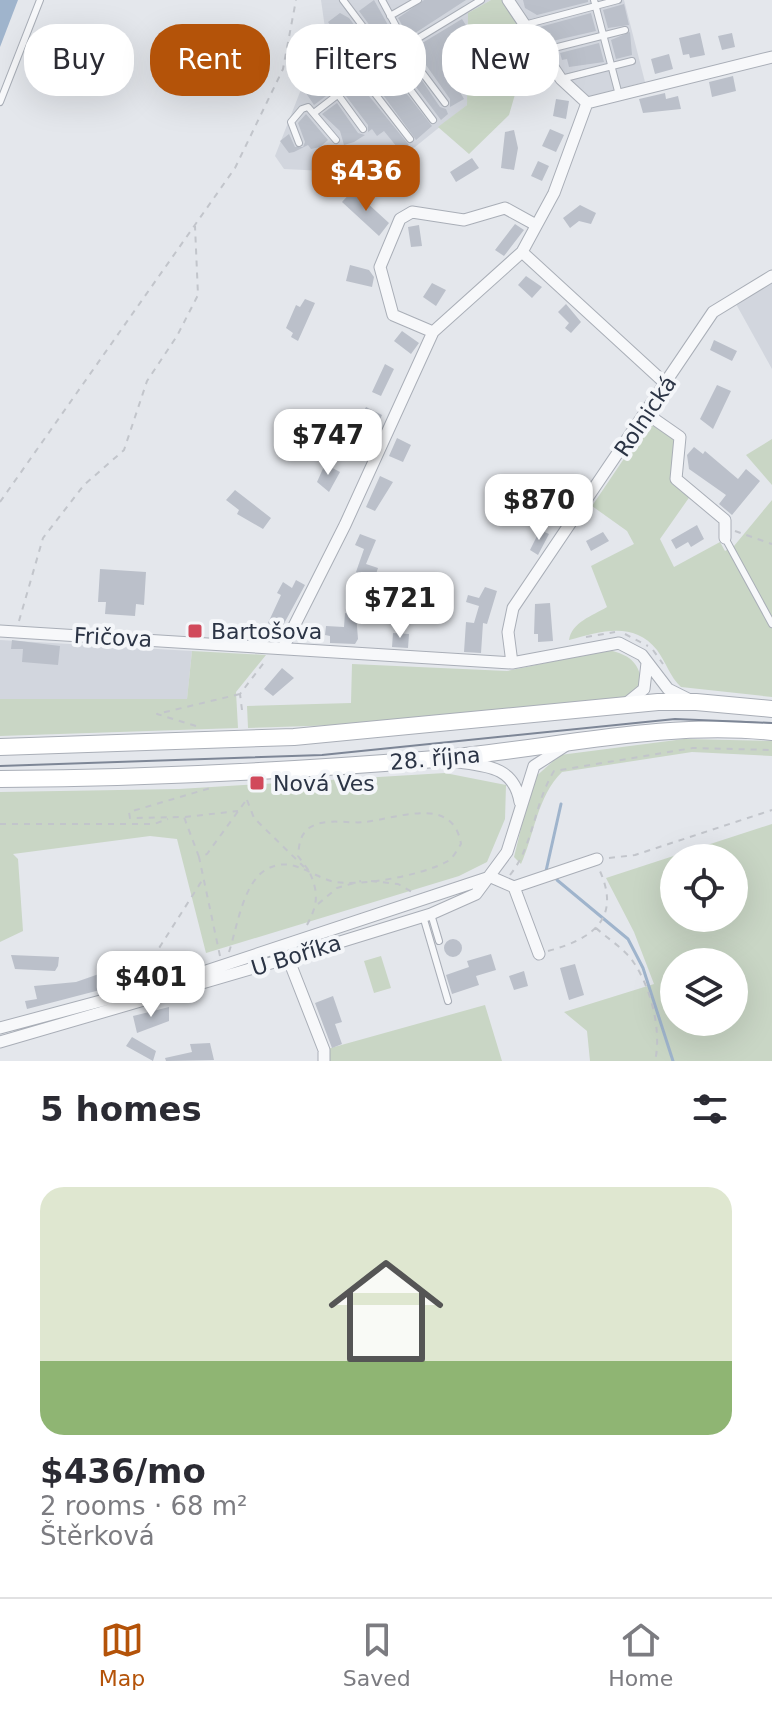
<!DOCTYPE html>
<meta charset="utf-8">
<style>
:root{--surface:#fff;--page:#f2f2f3;--text:#2b2b33;--muted:#7c7c81;--line:#e1e1e2;--accent:#b45309}
body{margin:0;font-family:"DejaVu Sans",sans-serif;background:var(--page);color:var(--text);height:100vh;display:flex;flex-direction:column;font-size:30px;white-space:nowrap}
*{box-sizing:border-box;margin:0}
p{font-size:26px;color:var(--muted)}
.icon{flex:none;width:44px;height:44px;fill:none;stroke:currentColor;stroke-width:2;stroke-linecap:round;stroke-linejoin:round}
.map{position:relative;height:1061px;overflow:hidden}
.side{display:flex;flex-direction:column;background:var(--surface);flex:1}
.side>*{flex:none}
.top-card{position:absolute;left:24px;top:24px;width:724px;height:72px;display:flex;gap:16px}
.fabs{position:absolute;left:660px;top:844px;display:grid;gap:16px}
.fabs a{display:grid;place-items:center;width:88px;height:88px;border-radius:50%;background:var(--surface);box-shadow:0 8px 32px #0002;font-size:40px}
.price{position:absolute;translate:-50% -68px;padding:0 18px;border-radius:16px;background:#fff;color:#222;font-size:26px;line-height:52px;filter:drop-shadow(0 2px 4px #0008)}
.price::after{content:'';position:absolute;left:50%;top:48px;width:24px;height:18px;margin-left:-12px;background:inherit;clip-path:polygon(0 0,100% 0,50% 100%)}
.price.active{background:var(--accent);color:#fff}
ul{padding:0;list-style:none}
li{display:grid;align-content:center;gap:16px;height:424px;padding:0 40px}
li span{display:grid;place-items:center;height:248px;border-radius:24px;color:#555}
li>.icon{margin-inline-start:auto}
span .icon{width:144px;height:144px;fill:#fffc;stroke-width:1}
li b{font-size:34px}
h2{display:flex;justify-content:space-between;align-items:center;height:96px;padding:0 40px;font-size:34px}
.pill{padding:0 28px;border-radius:32px;background:var(--surface);box-shadow:0 8px 32px #0002;font-size:28px;line-height:72px}
.pill.active{background:var(--accent);color:#fff}
.dock{display:flex;justify-content:space-around;align-items:center;height:112px;border-top:2px solid var(--line);background:var(--surface);font-size:22px;color:var(--muted)}
.dock a{display:grid;justify-items:center;gap:4px}
.dock .active{color:var(--accent)}
.map>svg:first-child{display:block}
</style>
<div class="map">
<svg width="772" height="1061" viewBox="0 0 772 1061">
<rect width="100%" height="100%" fill="#e4e7ec"/>
<path fill="#d2d6de" d="M321 0H491L468 13 467 105 415 147 385 161 325 171 284 169 275 156 325 28Z
M515 0H624L645 82 588 97 566 76Z
M772 282V369L736 304Z
M0 640 192 651 187 699H0Z"/>
<path fill="#c9d6c5" fill-rule="evenodd" d="M491 0H502L538 53 508 79 516 91 509 115 469 154 438 127 467 105 468 13Z
M648 423 675 439 673 470 693 492 660 539 674 567 720 542 725 551 734 546 772 500V697L681 687C670 677 666 662 657 650 633 620 600 632 569 640 572 622 592 616 607 607L591 566 634 544 627 531 592 506Z
M772 439V485L746 455Z
M609 650C629 655 638 661 642 682L626 697 371 724 248 728 247 706 351 703 352 664 507 671Z
M192 651 266 655 236 692 238 728 0 736V699H187Z
M684 739 772 741V756L692 752 562 772C537 797 535 833 521 864L514 857 533 779 560 755Z
M445 773 506 785 505 819 487 862 459 876 206 953 177 839 150 836 13 854 18 859 23 931 0 942V792L179 789Z
M772 824V1061H590L587 1031 564 1012 654 984 634 932 606 878ZM674 858H734V918H674ZM674 962H734V1022H674Z
M381 956 391 988 374 993 364 961Z
M485 1005 502 1061H328L327 1049Z"/>
<path fill="#9fb4cc" d="M0 0H18L0 47Z"/>
<g fill="none" stroke-linecap="round" stroke-linejoin="round">
<path stroke="#9fb4cc" stroke-width="3" d="M546 871 561 804
M557 880 628 939 643 968 673 1061"/>
</g>
<path fill="#bbc0ca" d="M374 0 398 43 388 50 359 11Z
M424 0H466L409 37 398 18Z
M523 0H588V2L537 15 525 8Z
M624 4 629 25 608 28 603 10Z
M340 13 349 18 378 56 363 68 328 22Z
M591 13 596 31 548 42 546 33 542 34 540 27Z
M462 19 467 27 462 30 464 39 458 42 469 62 464 74 453 80 464 99 450 107V99L414 48Z
M630 32 632 55 616 59 611 40Z
M700 33 705 55 690 58 689 54 683 55 679 38Z
M732 33 735 47 722 50 718 36Z
M599 43 604 62 569 67 567 59 562 60 560 53Z
M330 45 353 75 339 86 318 60Z
M404 54 440 107 446 109 448 114 441 120 395 59Z
M669 54 673 69 655 74 651 59Z
M385 66 432 126 416 140 370 77Z
M317 76 330 93 314 105 304 90Z
M733 76 736 91 712 97 709 82Z
M360 85 409 145 401 152 384 131 377 136 372 129 368 132V125L346 96Z
M665 93 666 99 678 96 681 109 643 113 639 99Z
M556 99 569 101 566 119 553 116Z
M337 103 358 133 365 135 354 142 344 145 340 131 322 114Z
M306 114 328 140 320 147 311 149 308 145 294 152 289 153 280 141 289 134 295 147H303L305 142 298 123Z
M550 129 564 135 556 152 542 146Z
M514 130 518 148 514 170 501 168 505 132Z
M472 158 479 168 456 182 450 172Z
M538 161 549 166 542 181 531 176Z
M353 190 389 223 379 236 342 202Z
M580 205 596 213 591 224 579 221 570 228 563 218Z
M515 224 524 230 504 256 495 250Z
M419 225 422 246 411 247 408 227Z
M350 265 369 270 374 277 372 287 346 281Z
M526 276 542 287 532 298 518 285Z
M432 283 446 290 436 306 423 297Z
M305 299 315 303 298 341 291 337 293 333 286 328 296 305 300 307Z
M566 304 581 322 571 333 565 328 569 323 558 312Z
M402 331 419 343 411 354 394 341Z
M714 340 737 351 732 361 710 350Z
M385 364 394 369 381 396 372 392Z
M717 385 731 391 713 429 700 419Z
M366 407 382 415 362 458 344 450Z
M397 438 411 445 403 462 389 456Z
M694 447 703 454 705 451 738 479 746 469 760 481 732 515 719 504 726 495 689 469 687 455Z
M325 464 340 472 329 492 317 482Z
M380 476 393 482 375 511 366 507Z
M235 490 271 518 263 529 237 514 239 510 226 500Z
M697 525 704 539 691 547 688 542 676 549 671 540Z
M540 530 549 534 538 555 530 550Z
M603 532 609 541 591 551 586 541Z
M360 534 376 540 366 564 378 568 375 577 356 572 364 549 355 545Z
M100 569 146 572 144 605 136 604 135 616 105 614 106 602H98Z
M296 580 305 585 280 631 268 623 281 595 277 593 283 582 292 588Z
M485 587 497 591 487 624 483 623 481 653 464 652 466 622 474 623 479 606 466 602 468 595 479 598Z
M550 603 553 641 538 642V634H534L535 604Z
M345 613 356 614 358 639 355 644 330 643V636L325 635 326 626 344 627Z
M393 633 409 634 408 648 392 647Z
M12 640 60 646 58 665 22 662 23 649H11Z
M282 668 294 678 273 696 264 689Z
M444 948a9 9 0 1 1 18 0a9 9 0 1 1-18 0Z
M491 954 496 970 476 976 479 985 452 994 446 975 469 967 467 961Z
M11 955 59 957 58 966 55 971 15 969Z
M575 964 584 995 569 1000 560 968Z
M119 967 123 984 27 1009 25 1001 37 999 34 986 76 982Z
M524 971 528 986 514 990 509 976Z
M333 996 342 1022 335 1024 342 1044 332 1048 315 1003Z
M169 1007V1021L137 1033 133 1016Z
M132 1037 156 1051 153 1061 126 1046Z
M210 1043 214 1060 166 1061 165 1058 192 1052 190 1044Z"/>
<g fill="none" stroke-linecap="round" stroke-linejoin="round">
<g stroke="#a9aeb7" stroke-width="8">
<path id="service" d="M343 0 433 120
M382 0 418 67 445 103
M594 0 619 95
M390 16 418 0
M524 25 618 0
M332 38 410 139
M542 51 625 30
M320 70 363 129
M561 79 632 61
M0 102 40 0
M314 113 384 59 481 0
M299 143 291 122 302 109 308 107 336 140
M725 538 772 624
M431 914 439 941
M423 916 448 1001"/>
</g>
<g stroke="#a9aeb7" stroke-width="13">
<path id="minor" d="M587 103 772 57
M522 252 667 385
M433 332 393 315 380 267 400 219 412 212 464 220 505 208 536 225
M647 414 680 437 676 479 725 520V538
M0 631 512 663 619 643 642 655 668 689 688 699
M283 648 345 525 433 332 522 252 554 193 587 103 561 79 508 0
M512 663 508 632 513 608 713 312 772 276
M628 702 644 689 647 663
M458 762C488 766 514 767 520 802
M491 877 514 887 597 859
M514 887 539 954
M288 958 324 1050V1061
M0 1028 179 980 490 877
M0 1042 288 958 431 914 476 894 507 852 534 766 565 746"/>
</g>
<g stroke="#a9aeb7" stroke-width="18">
<path id="secondary" d="M0 747 294 737 658 702H696L772 709
M0 779C145 778 290 771 435 759 545 750 662 720 772 732"/>
</g>
<path stroke="#c2c5cb" stroke-width="2" stroke-dasharray="6 6" stroke-linecap="butt" d="M0 502 235 168 283 69 296 0
M735 531 772 544
M19 621 43 538 84 485 124 450 147 381 177 336 198 295 195 226
M625 634 648 646
M586 637 615 632
M653 650 663 664
M242 710 240 694 266 660
M196 726 157 714 240 694
M247 800 254 818 304 867
M185 817 238 811
M0 824H154L168 819
M199 857 184 817 130 818 129 812 214 787
M609 858 635 855 772 810
M510 875C534 845 534 803 554 771L693 748 772 750
M371 881 398 884 414 893
M318 904 337 888 361 881
M307 925C318 904 319 893 309 871
M596 928C608 939 625 949 634 963 651 988 662 1031 655 1061
M548 951C593 939 622 918 599 869
M229 952C237 928 243 882 267 869 291 856 308 874 331 881 356 888 423 875 446 862 453 859 457 850 461 844 453 795 399 818 365 822 348 824 325 817 309 828 300 835 299 845 298 856L309 871
M220 956 199 857 207 854 247 799
M140 978 203 879"/>
<use href="#service" stroke="#f7f8fa" stroke-width="6"/>
<use href="#minor" stroke="#f7f8fa" stroke-width="11"/>
<use href="#secondary" stroke="#fff" stroke-width="16"/>
<path stroke="#7d8696" stroke-width="2" d="M0 766 322 755 675 719 772 723"/>
</g>
<g fill="#d1495b" stroke="#f4f6f9" stroke-width="3">
<rect x="187" y="623" width="16" height="16" rx="4"/>
<rect x="249" y="775" width="16" height="16" rx="4"/>
</g>
<g text-anchor="middle" stroke-width="8" stroke-linejoin="round" paint-order="stroke">
<g font-size="22" fill="#2b3445" stroke="#f4f6f9">
<text transform="translate(645 416) rotate(-56)" y="8">Rolnická</text>
<text transform="translate(113 637) rotate(3)" y="8">Fričova</text>
<text transform="translate(435 758) rotate(-5)" y="8">28. října</text>
<text transform="translate(296 955) rotate(-17)" y="8">U Boříka</text>
</g>
<g font-size="22" fill="#2b3445" stroke="#f4f6f9" text-anchor="start">
<text x="211" y="639">Bartošova</text>
<text x="273" y="791">Nová Ves</text>
</g>
</g>
</svg>
<div class="fabs">
<a><svg class="icon" aria-label="locate" viewBox="0 0 24 24"><circle cx="12" cy="12" r="6"/><path d="M12 2v4M12 18v4M2 12h4M18 12h4"/></svg></a>
<a><svg class="icon" aria-label="layers" viewBox="0 0 24 24"><path d="M12 4l9 5-9 5-9-5zM3 14l9 5 9-5"/></svg></a>
</div>
<b class="price active" style="left:366px;top:213px">$436</b>
<b class="price" style="left:328px;top:477px">$747</b>
<b class="price" style="left:539px;top:542px">$870</b>
<b class="price" style="left:400px;top:640px">$721</b>
<b class="price" style="left:151px;top:1019px">$401</b>
<div class="top-card">
<a class="pill">Buy</a>
<a class="pill active">Rent</a>
<a class="pill">Filters</a>
<a class="pill">New</a>
</div>
</div>
<section class="side">
<h2>5 homes<svg class="icon" aria-label="filters" viewBox="0 0 24 24"><path d="M4 7h16M4 17h16"/><circle cx="9" cy="7" r="2"/><circle cx="15" cy="17" r="2"/></svg></h2>
<ul>
<li><span style="background:linear-gradient(#dfe7d0 70%,#8fb573 0)"><svg class="icon" aria-label="home" viewBox="0 0 24 24"><path d="M3 11l9-7 9 7M6 9v11h12V9"/></svg></span><div><b>$436/mo</b><p>2 rooms · 68 m²</p><p>Štěrková</p></div></li>
</ul>
</section>
<nav class="dock">
<a class="active"><svg class="icon" aria-label="map" viewBox="0 0 24 24"><path d="M3 6l6-2 6 2 6-2v14l-6 2-6-2-6 2zM9 4v14M15 6v14"/></svg>Map</a>
<a><svg class="icon" aria-label="saved" viewBox="0 0 24 24"><path d="M7 4h10v16l-5-4-5 4z"/></svg>Saved</a>
<a><svg class="icon" aria-label="home" viewBox="0 0 24 24"><path d="M3 11l9-7 9 7M6 9v11h12V9"/></svg>Home</a>
</nav>
